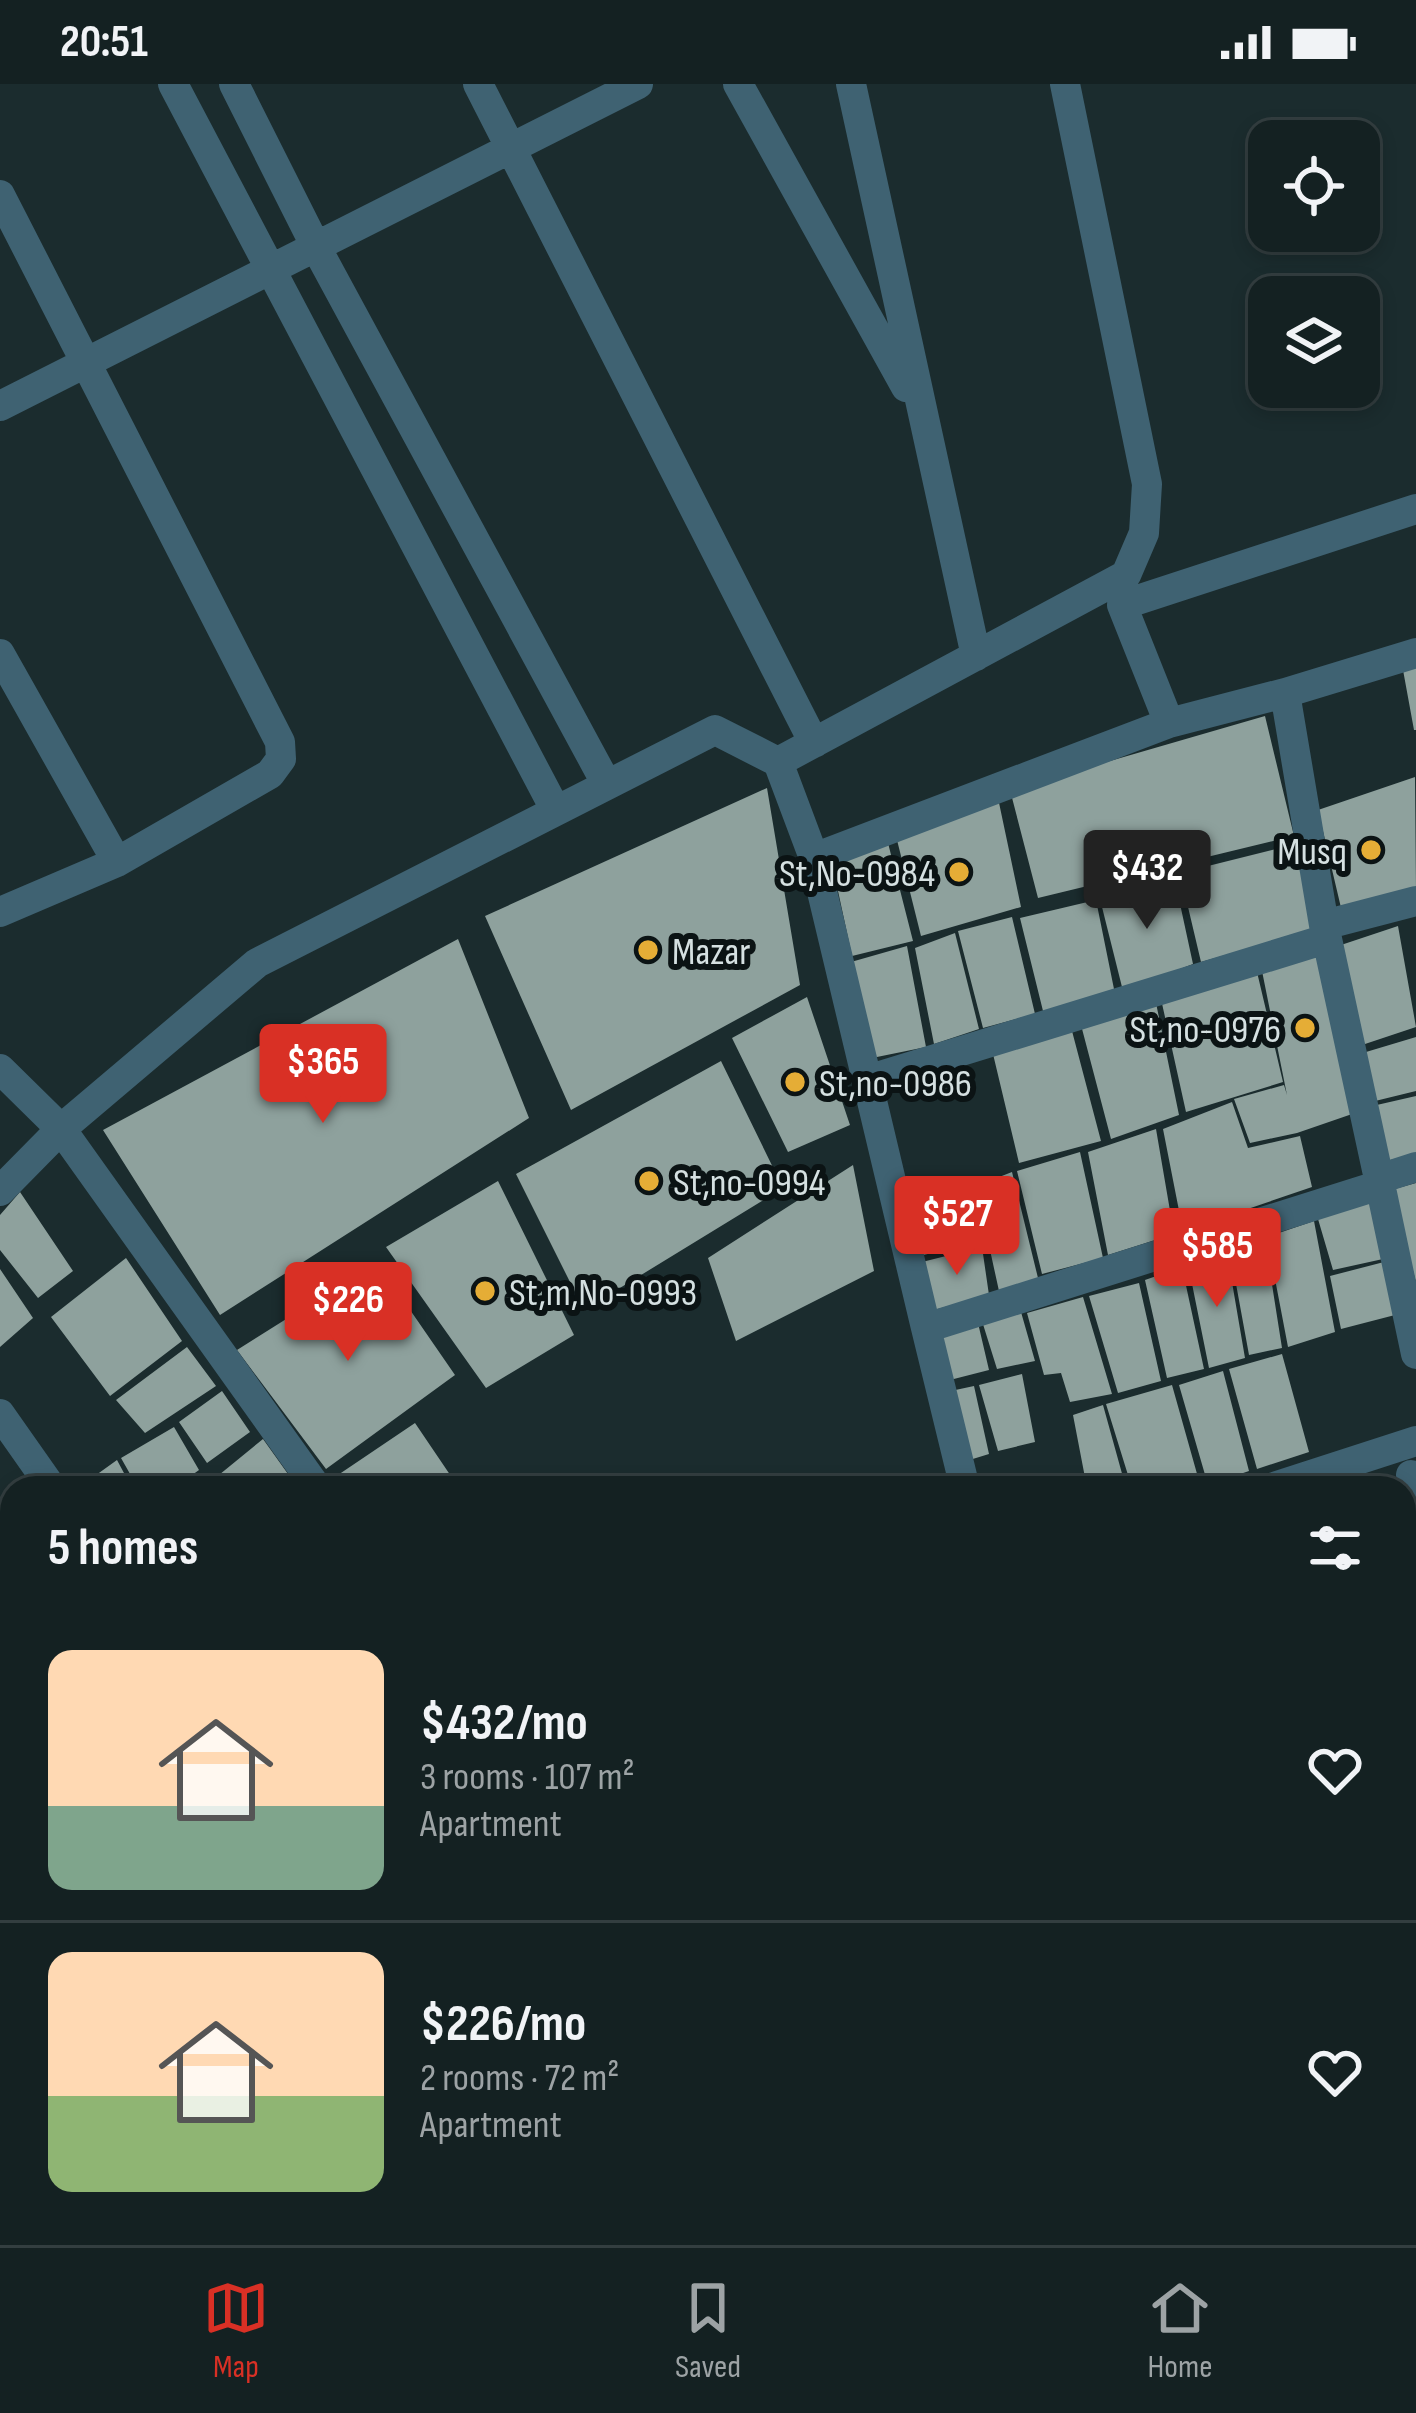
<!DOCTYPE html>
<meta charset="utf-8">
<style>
:root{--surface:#142122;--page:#212e2f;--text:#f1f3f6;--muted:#9da3a5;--line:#333e40;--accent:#d93025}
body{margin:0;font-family:"Sofia Sans Condensed",sans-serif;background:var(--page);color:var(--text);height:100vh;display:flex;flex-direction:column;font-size:45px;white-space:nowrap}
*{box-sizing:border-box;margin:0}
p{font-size:39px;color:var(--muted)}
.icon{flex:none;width:66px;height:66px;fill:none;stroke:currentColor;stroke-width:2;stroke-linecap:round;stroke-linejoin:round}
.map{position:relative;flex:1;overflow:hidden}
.details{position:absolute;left:0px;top:1392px;width:1416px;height:771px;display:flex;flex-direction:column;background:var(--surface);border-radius:36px 36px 0 0;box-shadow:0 6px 18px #0003,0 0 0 3px var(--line)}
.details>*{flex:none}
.buttons{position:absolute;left:1248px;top:36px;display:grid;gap:24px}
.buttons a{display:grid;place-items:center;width:132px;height:132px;border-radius:24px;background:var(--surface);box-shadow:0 6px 18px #0003,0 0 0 3px var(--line);font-size:60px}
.price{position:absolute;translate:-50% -102px;padding:0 27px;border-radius:12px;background:var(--accent);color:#fff;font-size:39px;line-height:78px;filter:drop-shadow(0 3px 6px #0008)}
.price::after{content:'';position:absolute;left:50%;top:72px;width:36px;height:27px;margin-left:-18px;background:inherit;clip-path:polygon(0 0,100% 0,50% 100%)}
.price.current{background:#222;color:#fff}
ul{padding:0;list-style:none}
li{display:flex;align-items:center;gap:36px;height:300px;padding:0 48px}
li+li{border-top:3px solid var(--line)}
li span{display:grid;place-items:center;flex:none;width:336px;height:240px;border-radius:24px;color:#555}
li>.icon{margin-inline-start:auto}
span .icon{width:144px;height:144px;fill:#fffc;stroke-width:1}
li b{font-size:51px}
h2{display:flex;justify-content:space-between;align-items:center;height:144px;padding:0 48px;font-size:51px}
.status{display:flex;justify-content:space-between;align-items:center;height:84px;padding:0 60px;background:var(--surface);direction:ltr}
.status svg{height:33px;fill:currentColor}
.tabs{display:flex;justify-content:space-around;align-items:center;height:168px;border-top:3px solid var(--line);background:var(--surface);font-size:33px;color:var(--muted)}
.tabs a{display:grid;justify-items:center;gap:6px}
.tabs .current{color:var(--accent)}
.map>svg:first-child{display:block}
</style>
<div class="status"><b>20:51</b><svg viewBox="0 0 49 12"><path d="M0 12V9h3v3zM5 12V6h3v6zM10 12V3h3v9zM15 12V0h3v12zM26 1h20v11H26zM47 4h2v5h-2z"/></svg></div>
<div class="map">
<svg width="1416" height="2161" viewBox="0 0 1416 2161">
<rect width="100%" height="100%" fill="#1b2c2e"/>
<path fill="#8ea19d" d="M1416 571V646H1414L1401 575Z
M1265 632 1294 752 1038 814 1010 706Z
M1415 693 1416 805 1342 828 1318 726Z
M767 704 800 901 571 1026 485 832Z
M998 714 1021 823 921 852 896 752Z
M888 759 913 857 852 872 832 779Z
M1296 760 1311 847 1201 878 1180 789Z
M1174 792 1193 880 1123 907 1100 815Z
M1096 816 1114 905 1044 931 1020 834Z
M1012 833 1035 930 983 944 958 847Z
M1398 842 1416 943 1356 963 1332 864Z
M955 849 979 945 934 960 915 864Z
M458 855 529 1034 220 1231 103 1046Z
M907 862 926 963 872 974 851 878Z
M1321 868 1355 1029 1297 1049 1250 1059 1234 1015 1284 1001 1287 1011 1262 887Z
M1257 888 1283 998 1186 1028 1161 915Z
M807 913 850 1041 788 1068 732 954Z
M1156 919 1179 1031 1111 1055 1081 941Z
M1072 947 1101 1057 1019 1079 993 970Z
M1416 953V1007L1367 1019 1356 971Z
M721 977 783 1104 584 1226 516 1090Z
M1416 1012V1069L1380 1079 1368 1023Z
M1232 1018 1248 1064 1300 1052 1312 1103 1183 1147 1163 1045Z
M1156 1045 1174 1150 1108 1171 1088 1068Z
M1080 1068 1103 1174 1042 1190 1017 1087Z
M853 1081 874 1187 736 1257 708 1174Z
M1012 1088 1038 1194 999 1207 976 1102Z
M498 1097 574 1251 486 1304 386 1163Z
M1416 1099V1198L1391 1106Z
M971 1107 980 1158 919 1172 905 1120Z
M20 1108 73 1187 38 1214 0 1166V1131Z
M1371 1115 1383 1175 1333 1186 1318 1135Z
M1314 1137 1335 1248 1288 1263 1267 1153Z
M1265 1156 1282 1264 1249 1271 1230 1167Z
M982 1163 989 1211 934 1226 922 1178Z
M1227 1169 1245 1274 1209 1284 1188 1180Z
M126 1174 182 1257 110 1312 51 1233Z
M377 1178 455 1291 326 1385 237 1266Z
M1384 1178 1395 1231 1341 1245 1330 1192Z
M1182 1183 1204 1285 1167 1294 1145 1196Z
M0 1185 33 1234 0 1263Z
M1139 1199 1161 1297 1118 1309 1089 1212Z
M1083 1213 1112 1310 1070 1318 1061 1289 1044 1291 1027 1229Z
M1021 1228 1035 1277 997 1285 982 1237Z
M978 1239 989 1286 946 1297 933 1248Z
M187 1263 216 1302 145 1349 116 1316Z
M1282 1270 1309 1368 1257 1385 1229 1285Z
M1223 1287 1249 1387 1208 1401 1179 1301Z
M1022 1290 1035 1358 998 1367 979 1301Z
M1172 1301 1201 1404H1132L1106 1320Z
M974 1302 989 1370 963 1378 946 1308Z
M222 1307 250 1348 207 1379 179 1338Z
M1103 1321 1126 1404H1087L1073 1331Z
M415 1339 459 1404H338L332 1395Z
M174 1343 199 1386 174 1404H138L121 1374Z
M263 1355 298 1404H203Z
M117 1376 132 1404H78Z
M0 1516 12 1534V1583L0 1597Z
M9 1636 12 1638V1744L0 1729V1648Z
M12 1949V2016L0 1994V1956Z
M6 2063 12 2082V2151H35L38 2161H0V2065Z
M282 2151H347L345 2161H279Z
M429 2151H519L517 2161H428Z
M531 2151H561L577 2153 576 2161H530Z
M588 2151H661L657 2161H586Z
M668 2151H711L709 2161H665Z"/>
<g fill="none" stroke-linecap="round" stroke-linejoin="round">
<path stroke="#3f6272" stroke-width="30" d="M173 0 555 725
M234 0 316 163 606 699
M478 0 814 659
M738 0 906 303
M851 0 976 572
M0 111 280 658 281 675 270 690 117 778 0 828
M0 322 638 0
M0 570 117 778
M1285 609 1416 569
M778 678 1126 491 1144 449 1147 400 1065 0
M1416 817 1324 841 1379 1095 1416 1083
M1324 841 1285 609 1169 639 1122 521 1416 425
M0 985 61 1045 0 1107
M867 996 814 774 1169 639
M1379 1095 1416 1270
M926 1244 867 996 1326 855
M0 1330 52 1404
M1411 1391 1416 1399
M317 1404 61 1045 257 879 715 646 778 678 814 774
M965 1404 926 1244 1380 1101
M1271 1404 1416 1357
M0 1628 12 1611
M1404 1935 1416 1928
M0 2038 12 2033
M796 2161 799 2151
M1017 2161 1034 2151"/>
</g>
<g fill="#e5ad36" stroke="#0b1314" stroke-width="4.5">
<circle cx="1371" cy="766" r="12"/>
<circle cx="959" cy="788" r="12"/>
<circle cx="648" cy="866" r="12"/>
<circle cx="1305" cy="944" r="12"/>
<circle cx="795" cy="998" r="12"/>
<circle cx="649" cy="1097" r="12"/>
<circle cx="485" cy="1207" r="12"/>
</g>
<g text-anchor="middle" stroke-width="12" stroke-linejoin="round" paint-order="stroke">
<g font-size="39" fill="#d5e0e1" stroke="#0b1314" text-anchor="start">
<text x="1347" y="780" text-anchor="end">Musq</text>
<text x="935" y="802" text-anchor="end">St,No-0984</text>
<text x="672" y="880">Mazar</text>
<text x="1281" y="958" text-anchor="end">St,no-0976</text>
<text x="819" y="1012">St,no-0986</text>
<text x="673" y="1111">St,no-0994</text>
<text x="509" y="1221">St,m,No-0993</text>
</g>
</g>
</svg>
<div class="buttons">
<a><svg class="icon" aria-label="locate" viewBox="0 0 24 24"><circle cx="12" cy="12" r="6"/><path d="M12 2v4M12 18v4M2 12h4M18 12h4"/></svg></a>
<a><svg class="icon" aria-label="layers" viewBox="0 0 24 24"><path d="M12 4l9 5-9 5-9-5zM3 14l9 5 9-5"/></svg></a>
</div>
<b class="price current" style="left:1147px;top:848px">$432</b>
<b class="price" style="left:323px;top:1042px">$365</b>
<b class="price" style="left:957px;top:1194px">$527</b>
<b class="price" style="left:1217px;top:1226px">$585</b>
<b class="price" style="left:348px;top:1280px">$226</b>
<section class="details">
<h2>5 homes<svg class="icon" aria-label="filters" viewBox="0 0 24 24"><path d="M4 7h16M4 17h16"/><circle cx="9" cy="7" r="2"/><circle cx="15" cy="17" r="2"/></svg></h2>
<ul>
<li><span style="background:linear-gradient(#ffd9b3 65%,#7fa58c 0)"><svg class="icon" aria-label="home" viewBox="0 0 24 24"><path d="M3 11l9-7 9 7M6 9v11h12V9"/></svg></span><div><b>$432/mo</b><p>3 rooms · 107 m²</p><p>Apartment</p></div><svg class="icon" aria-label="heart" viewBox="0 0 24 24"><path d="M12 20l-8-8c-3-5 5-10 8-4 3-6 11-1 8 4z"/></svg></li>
<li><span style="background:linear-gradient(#ffd9b3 60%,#8fb573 0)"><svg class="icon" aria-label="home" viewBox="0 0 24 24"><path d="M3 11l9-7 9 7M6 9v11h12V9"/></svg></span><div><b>$226/mo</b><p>2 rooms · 72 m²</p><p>Apartment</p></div><svg class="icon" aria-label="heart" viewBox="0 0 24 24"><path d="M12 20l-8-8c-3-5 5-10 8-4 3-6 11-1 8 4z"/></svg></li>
</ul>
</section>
</div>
<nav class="tabs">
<a class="current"><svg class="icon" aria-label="map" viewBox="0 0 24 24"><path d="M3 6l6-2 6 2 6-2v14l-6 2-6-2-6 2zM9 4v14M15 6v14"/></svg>Map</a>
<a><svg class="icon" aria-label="saved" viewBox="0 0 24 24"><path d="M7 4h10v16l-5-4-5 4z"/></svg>Saved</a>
<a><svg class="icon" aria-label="home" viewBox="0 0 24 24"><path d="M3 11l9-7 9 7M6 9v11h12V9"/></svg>Home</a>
</nav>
